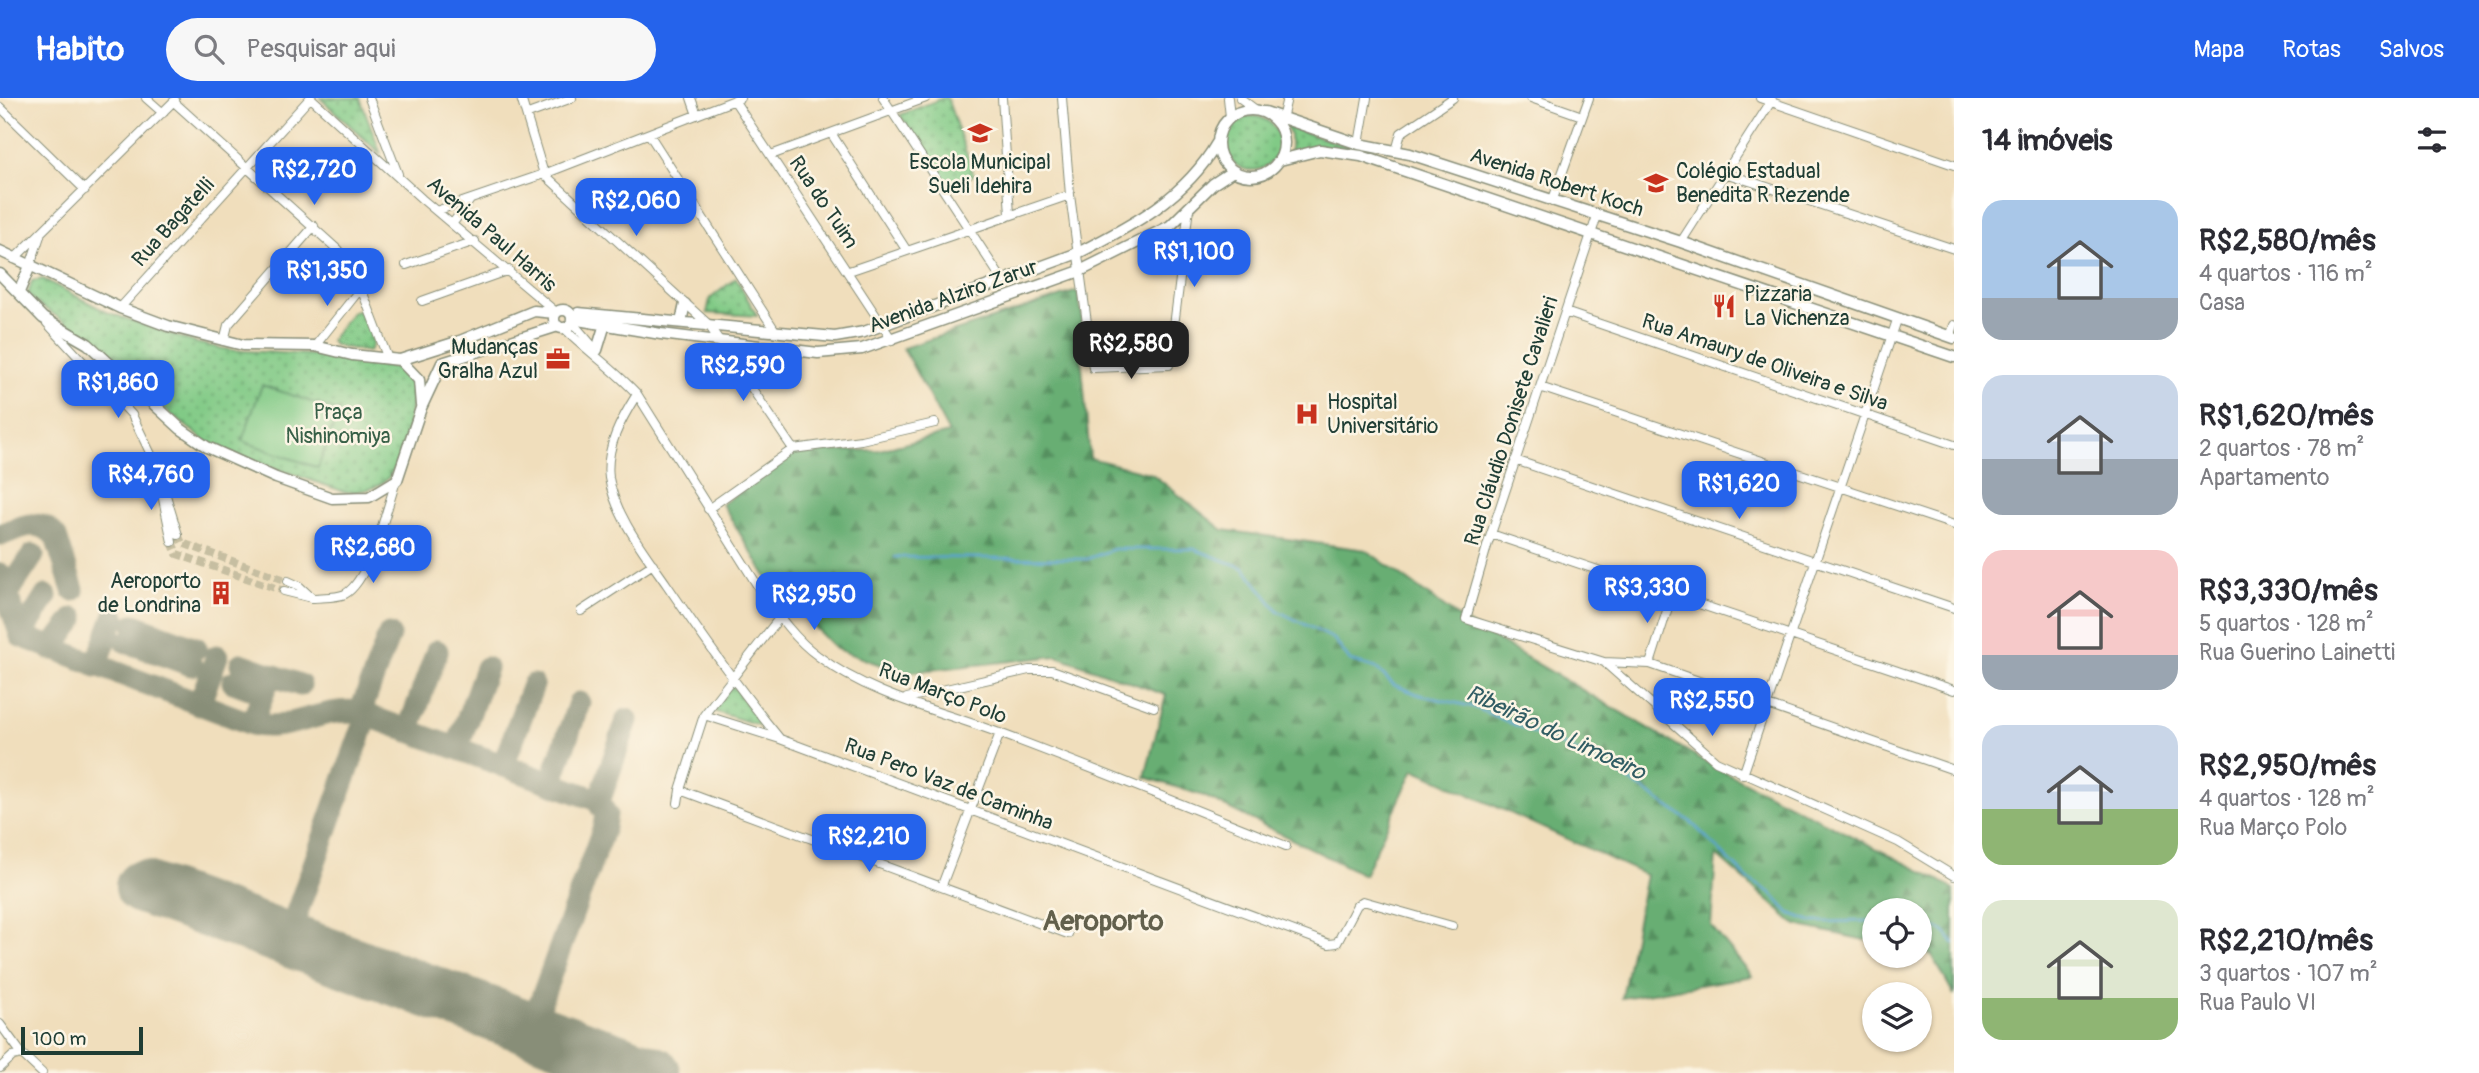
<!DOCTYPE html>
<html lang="pt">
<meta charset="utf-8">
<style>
:root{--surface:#fff;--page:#f7f7f7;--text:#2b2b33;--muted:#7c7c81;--accent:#2563eb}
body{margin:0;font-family:Pangolin,sans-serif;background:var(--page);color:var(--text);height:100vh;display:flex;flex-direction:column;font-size:26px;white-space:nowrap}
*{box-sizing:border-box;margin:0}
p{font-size:23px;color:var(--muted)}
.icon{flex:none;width:38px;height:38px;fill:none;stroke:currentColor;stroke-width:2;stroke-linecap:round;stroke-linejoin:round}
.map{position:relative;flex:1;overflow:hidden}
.panel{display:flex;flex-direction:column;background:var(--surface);width:525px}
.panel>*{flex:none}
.controls{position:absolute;left:1862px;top:800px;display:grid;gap:14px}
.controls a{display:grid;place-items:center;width:70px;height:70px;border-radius:50%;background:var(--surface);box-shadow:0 2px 5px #0004;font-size:35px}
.scale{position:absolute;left:21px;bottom:18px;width:122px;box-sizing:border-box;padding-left:7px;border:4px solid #1f3d34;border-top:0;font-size:19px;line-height:24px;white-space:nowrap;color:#1f3d34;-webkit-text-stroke:5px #fcf5e5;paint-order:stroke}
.price{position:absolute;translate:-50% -60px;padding:0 16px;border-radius:14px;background:var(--accent);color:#fff;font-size:23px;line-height:46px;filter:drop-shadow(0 2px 4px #0008)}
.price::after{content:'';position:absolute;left:50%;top:42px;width:21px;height:16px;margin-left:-10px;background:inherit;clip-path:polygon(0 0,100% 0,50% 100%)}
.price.on{background:#222;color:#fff}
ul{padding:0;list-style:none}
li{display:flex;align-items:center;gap:21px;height:175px;padding:0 28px}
li span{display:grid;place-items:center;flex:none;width:196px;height:140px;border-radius:21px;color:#555}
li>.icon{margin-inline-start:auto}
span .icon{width:84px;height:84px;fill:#fffc;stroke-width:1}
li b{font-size:30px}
h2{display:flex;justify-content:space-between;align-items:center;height:84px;padding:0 28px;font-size:30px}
header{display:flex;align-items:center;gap:42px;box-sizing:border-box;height:98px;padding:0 35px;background:var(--accent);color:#fff}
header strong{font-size:33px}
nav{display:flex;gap:38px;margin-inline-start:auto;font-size:24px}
.search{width:490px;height:63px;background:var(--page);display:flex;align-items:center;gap:18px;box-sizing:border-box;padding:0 24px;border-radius:38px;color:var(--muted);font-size:26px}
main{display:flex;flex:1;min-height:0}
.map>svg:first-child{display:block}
</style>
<header>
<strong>Habito</strong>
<div class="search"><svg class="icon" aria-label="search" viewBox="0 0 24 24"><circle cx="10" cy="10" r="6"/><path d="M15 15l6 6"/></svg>Pesquisar aqui</div>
<nav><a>Mapa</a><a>Rotas</a><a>Salvos</a></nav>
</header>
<main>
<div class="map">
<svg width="1954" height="975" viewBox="0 0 1954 975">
<defs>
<pattern id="green-dots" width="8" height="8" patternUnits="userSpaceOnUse" patternTransform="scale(1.75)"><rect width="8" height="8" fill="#81ca86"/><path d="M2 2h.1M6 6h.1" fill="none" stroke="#69a56e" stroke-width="1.8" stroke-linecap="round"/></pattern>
<pattern id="forest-firs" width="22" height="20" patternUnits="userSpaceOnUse" patternTransform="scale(1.75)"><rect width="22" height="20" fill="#68ae73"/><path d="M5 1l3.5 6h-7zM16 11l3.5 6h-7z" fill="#558f5f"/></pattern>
</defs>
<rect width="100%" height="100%" fill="#fcf5e5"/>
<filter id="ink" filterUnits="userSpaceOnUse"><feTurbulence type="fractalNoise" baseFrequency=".0143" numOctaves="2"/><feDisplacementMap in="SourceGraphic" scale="14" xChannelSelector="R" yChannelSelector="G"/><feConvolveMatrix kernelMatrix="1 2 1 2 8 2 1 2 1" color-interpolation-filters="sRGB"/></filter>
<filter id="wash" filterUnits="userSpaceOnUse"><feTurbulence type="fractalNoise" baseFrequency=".00686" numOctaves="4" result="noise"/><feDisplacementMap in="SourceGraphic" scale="28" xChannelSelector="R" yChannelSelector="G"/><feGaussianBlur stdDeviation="1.57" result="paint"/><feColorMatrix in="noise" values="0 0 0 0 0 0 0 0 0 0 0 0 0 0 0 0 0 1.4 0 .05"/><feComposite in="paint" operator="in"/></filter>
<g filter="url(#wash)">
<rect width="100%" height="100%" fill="#f0debc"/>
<path fill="url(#green-dots)" stroke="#50845d" stroke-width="2" d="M320 0H360L381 56Z
M943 0H947L974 77 946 86 900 17Z
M1225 45a27 27 0 1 1 54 0a27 27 0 1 1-54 0Z
M1285 28 1366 54 1389 59 1388 64C1355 53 1324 41 1290 55V36Z
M736 180 757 218 707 215 710 201Z
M43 181 107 214 196 245 230 252 313 257 396 270 412 283C415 304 402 367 386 382 375 392 358 394 345 394L231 355 204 342 162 309 99 246 32 202 28 196 32 183Z
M356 212C367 217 372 237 372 248L368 254 334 247 331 242 352 214Z
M731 585 762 628 713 613Z"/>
<path fill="url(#forest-firs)" stroke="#447654" stroke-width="2" d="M1077 193 1082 216 1080 245 1090 360 1152 376 1223 432 1366 452 1462 522 1713 668 1939 782 1954 792V897L1932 857 1920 854V812H1874V844L1796 827 1716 757 1711 828 1752 878 1622 900 1646 777 1414 671 1364 777 1204 698 1145 679 1166 597 1057 558 903 575 836 551 770 485 722 406 795 354 879 352 949 335 903 250Z"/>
<path fill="#81ca86" stroke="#50845d" stroke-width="2" d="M262 287 338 313 318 370 242 343Z"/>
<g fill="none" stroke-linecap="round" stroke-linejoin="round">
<path stroke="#59a3d0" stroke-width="2.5" d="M895 459 1087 461 1114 451H1194L1244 470 1278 513 1334 541 1350 563 1376 570 1394 587 1420 597 1474 609 1574 652 1623 678 1691 724 1748 781 1770 794 1789 815 1813 824 1874 823
M1920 822 1945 834 1954 845"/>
<path stroke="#888e78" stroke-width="23" d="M3 436C22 428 41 419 56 439L73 492
M0 476 21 538 252 626C290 635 320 609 358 614L597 702 606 716 604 729 531 930
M7 496 33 457
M134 527 196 550
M21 538 46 498
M127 544 191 567
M51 551 74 521
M241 566 300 587
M96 568 114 519
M233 584 263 595
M199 607 217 558
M360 615 389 537
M252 626 270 577
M408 633 437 553
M457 650 486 570
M503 668 533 587
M551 685 579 605
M599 704 627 622
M287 842 367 618"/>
<path stroke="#888e78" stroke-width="54" d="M142 789 654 975"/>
</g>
</g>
<g filter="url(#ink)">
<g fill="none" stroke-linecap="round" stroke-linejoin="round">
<path stroke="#c6bea1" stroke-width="8" stroke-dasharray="8 4" stroke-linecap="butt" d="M178 437 182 445 288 483
M172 444 177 456 284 493"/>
<g stroke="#888e78" stroke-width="10">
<path id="minor" d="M146 0 163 15
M311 0 422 101 556 214
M369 0 398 76
M521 0 544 76 708 226 793 351
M691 0 697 17
M883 0 1003 183
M1002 0 1010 116
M1062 0 1070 97 1093 270 1169 267 1189 110
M1228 0 1230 19
M1240 0 1256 12
M1531 0 1582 18
M1760 0 1954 67
M734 2 892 242
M174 4 338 152 361 190 388 261
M0 9 85 92
M528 16 572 0
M1282 21 1287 0
M831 35 907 153
M649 36 776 234
M1359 46 1367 0
M1396 53 1401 35 1453 0
M771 57 926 0
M1725 75 1954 151
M1552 104 1589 0
M439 112 544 76 740 0
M1597 118 1488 445 1466 521 1604 564 1716 663 1898 744 1954 778
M453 125 470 102
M1681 144 1772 2
M14 161 175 2
M406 167 475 143
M30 168 40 138
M849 173 1070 97
M422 203 509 172
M120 210 310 0
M1565 214 1954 347
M572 224 597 253
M47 225 132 317 158 371 178 437
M564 230C587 253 614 271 637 296L759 490C776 514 794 541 818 558 869 597 940 613 999 635 1096 671 1191 710 1286 748
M1950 239 1954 227
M224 243 228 227 314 128
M315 248 361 190
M1540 289 1954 427
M637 296C622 320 605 349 609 380 615 418 645 455 667 487 703 540 739 591 780 641L1329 846 1337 845 1357 807 1363 803 1452 828
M1515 362 1954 510
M162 396 172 444
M708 411 793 351 861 342 935 325
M1491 436 1954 592
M288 483 299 488 312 500C322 499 337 500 345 496 370 482 387 410 396 383
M284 493 312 500
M581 513 653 466
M1604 564 1650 566 1954 672
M1650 566 1672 497
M907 600 1029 572H1052L1154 609
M704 617 780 641
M1743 677 1897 222
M680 692 1068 836
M678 705 680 692 704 617 780 519
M942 787 1000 635
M0 926 22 956 42 975
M0 970 13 958 22 956"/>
</g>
<g stroke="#888e78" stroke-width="13">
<path id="major" d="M1218 45a33 33 0 1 1 66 0a33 33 0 1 1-66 0Z
M1265 14 1359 46 1410 56 1681 144 1954 240
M1280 62 1320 52 1361 58 1954 259
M0 153 120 210 168 228 243 247 315 248 352 257 400 262 460 243 534 213 555 215
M0 176 43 220 88 246 181 331 207 349 276 380 332 400 369 399 397 382 421 310 442 265 558 228
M19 194 30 168
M554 221a9 9 0 1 1 18 0a9 9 0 1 1-18 0Z
M578 215 835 239 864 234 1078 155C1133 127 1185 100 1217 45
M572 221 661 236 818 255 862 251 1080 173 1170 128 1213 86 1233 73
M681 224 685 206
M597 252 605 226
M400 262 419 282 421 307"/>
</g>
<use href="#minor" stroke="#fff" stroke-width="8"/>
<use href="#major" stroke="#fff" stroke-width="10"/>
</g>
</g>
<defs>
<g id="school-bare" transform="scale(1.89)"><path d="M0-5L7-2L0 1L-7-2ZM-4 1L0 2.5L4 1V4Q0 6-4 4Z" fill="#c8321e" stroke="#fcf5e5" stroke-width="2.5" paint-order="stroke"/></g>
<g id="restaurant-bare" transform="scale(1.89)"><path d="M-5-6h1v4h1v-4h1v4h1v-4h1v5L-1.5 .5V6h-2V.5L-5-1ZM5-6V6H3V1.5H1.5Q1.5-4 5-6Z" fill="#c8321e" stroke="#fcf5e5" stroke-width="2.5" paint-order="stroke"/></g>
<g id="office-bare" transform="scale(1.89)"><path d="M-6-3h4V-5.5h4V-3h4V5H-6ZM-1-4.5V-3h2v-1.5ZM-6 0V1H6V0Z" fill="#c8321e" stroke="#fcf5e5" stroke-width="2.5" paint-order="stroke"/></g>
<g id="hospital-bare" transform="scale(1.89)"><path d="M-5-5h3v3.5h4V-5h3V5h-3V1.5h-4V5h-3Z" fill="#c8321e" stroke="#fcf5e5" stroke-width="2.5" paint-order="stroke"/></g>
<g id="building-bare" transform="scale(1.89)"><path d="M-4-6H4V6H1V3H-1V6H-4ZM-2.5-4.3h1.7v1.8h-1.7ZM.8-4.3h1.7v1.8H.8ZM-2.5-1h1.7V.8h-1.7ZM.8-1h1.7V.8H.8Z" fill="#c8321e" stroke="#fcf5e5" stroke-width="2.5" paint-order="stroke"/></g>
</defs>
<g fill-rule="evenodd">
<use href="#school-bare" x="980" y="35"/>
<use href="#school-bare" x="1656" y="85"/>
<use href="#restaurant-bare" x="1724" y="208"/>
<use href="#office-bare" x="558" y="261"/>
<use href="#hospital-bare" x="1307" y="316"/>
<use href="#building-bare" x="221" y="495"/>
</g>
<g text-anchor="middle" stroke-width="5" stroke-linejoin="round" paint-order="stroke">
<g font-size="21" fill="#1f3d34" stroke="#fcf5e5" text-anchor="start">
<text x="980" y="71" text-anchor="middle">Escola Municipal<tspan x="980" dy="24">Sueli Idehira</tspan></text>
<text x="1676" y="80">Colégio Estadual<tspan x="1676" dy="24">Benedita R Rezende</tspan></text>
<text x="1744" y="203">Pizzaria<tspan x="1744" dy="24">La Vichenza</tspan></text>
<text x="538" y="256" text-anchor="end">Mudanças<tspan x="538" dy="24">Gralha Azul</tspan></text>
<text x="1327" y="311">Hospital<tspan x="1327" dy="24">Universitário</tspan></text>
<text x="201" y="490" text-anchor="end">Aeroporto<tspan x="201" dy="24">de Londrina</tspan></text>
</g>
<g font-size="21" fill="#1f3d34" stroke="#fcf5e5">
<text transform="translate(1557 84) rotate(18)" y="7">Avenida Robert Koch</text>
<text transform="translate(824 104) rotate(56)" y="7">Rua do Tuim</text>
<text transform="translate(173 124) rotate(-48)" y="7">Rua Bagatelli</text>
<text transform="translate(492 136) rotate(41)" y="7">Avenida Paul Harris</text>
<text transform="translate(953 198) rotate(-20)" y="7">Avenida Alziro Zarur</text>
<text transform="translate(1765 264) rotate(19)" y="7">Rua Amaury de Oliveira e Silva</text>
<text transform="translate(1511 323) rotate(-72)" y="7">Rua Cláudio Donisete Cavalieri</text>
<text transform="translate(943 595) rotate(21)" y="7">Rua Março Polo</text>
<text transform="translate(949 686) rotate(21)" y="7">Rua Pero Vaz de Caminha</text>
</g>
<g font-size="21" fill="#386048" stroke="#fcf5e5">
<text x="338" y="321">Praça<tspan x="338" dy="24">Nishinomiya</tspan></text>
</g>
<g font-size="23" font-style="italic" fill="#305c63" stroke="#fcf5e5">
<text transform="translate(1556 634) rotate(25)" y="8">Ribeirão do Limoeiro</text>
</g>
<g font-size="28" font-weight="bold" fill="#62604c" stroke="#fcf5e5">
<text x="1103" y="832">Aeroporto</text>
</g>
</g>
</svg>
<div class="controls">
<a><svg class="icon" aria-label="locate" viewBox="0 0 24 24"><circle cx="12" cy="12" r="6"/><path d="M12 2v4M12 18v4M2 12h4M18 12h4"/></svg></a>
<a><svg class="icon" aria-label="layers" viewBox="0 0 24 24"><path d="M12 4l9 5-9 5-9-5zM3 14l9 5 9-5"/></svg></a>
</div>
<div class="scale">100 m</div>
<b class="price" style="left:314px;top:109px">R$2,720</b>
<b class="price" style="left:636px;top:140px">R$2,060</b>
<b class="price" style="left:1194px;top:191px">R$1,100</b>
<b class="price" style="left:327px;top:210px">R$1,350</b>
<b class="price on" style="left:1131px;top:283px">R$2,580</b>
<b class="price" style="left:743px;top:305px">R$2,590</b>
<b class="price" style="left:118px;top:322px">R$1,860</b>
<b class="price" style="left:151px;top:414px">R$4,760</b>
<b class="price" style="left:1739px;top:423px">R$1,620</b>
<b class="price" style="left:373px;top:487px">R$2,680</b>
<b class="price" style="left:1647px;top:527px">R$3,330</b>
<b class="price" style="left:814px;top:534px">R$2,950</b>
<b class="price" style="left:1712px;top:640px">R$2,550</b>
<b class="price" style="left:869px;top:776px">R$2,210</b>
</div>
<section class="panel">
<h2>14 imóveis<svg class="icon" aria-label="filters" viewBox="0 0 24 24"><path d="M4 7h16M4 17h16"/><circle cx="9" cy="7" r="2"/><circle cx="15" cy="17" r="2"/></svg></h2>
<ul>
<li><span style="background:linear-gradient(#a9c7e8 70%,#9aa5b1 0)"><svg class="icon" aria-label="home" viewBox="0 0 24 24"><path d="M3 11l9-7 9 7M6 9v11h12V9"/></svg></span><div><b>R$2,580/mês</b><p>4 quartos · 116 m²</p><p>Casa</p></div></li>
<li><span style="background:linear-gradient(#c9d6e8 60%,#9aa5b1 0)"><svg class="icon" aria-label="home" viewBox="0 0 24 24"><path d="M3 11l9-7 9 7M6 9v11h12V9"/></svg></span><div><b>R$1,620/mês</b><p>2 quartos · 78 m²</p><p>Apartamento</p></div></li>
<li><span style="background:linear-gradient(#f6c9c9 75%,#9aa5b1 0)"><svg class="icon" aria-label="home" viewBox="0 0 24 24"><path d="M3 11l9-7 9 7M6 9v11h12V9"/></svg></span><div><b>R$3,330/mês</b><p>5 quartos · 128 m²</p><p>Rua Guerino Lainetti</p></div></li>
<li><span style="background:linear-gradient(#c9d6e8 60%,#8fb573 0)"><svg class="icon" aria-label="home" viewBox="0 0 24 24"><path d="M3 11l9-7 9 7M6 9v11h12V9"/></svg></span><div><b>R$2,950/mês</b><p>4 quartos · 128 m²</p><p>Rua Março Polo</p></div></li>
<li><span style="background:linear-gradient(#dfe7d0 70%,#8fb573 0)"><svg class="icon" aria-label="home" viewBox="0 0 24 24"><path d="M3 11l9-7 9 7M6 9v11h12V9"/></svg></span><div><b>R$2,210/mês</b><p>3 quartos · 107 m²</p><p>Rua Paulo VI</p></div></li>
</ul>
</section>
</main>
